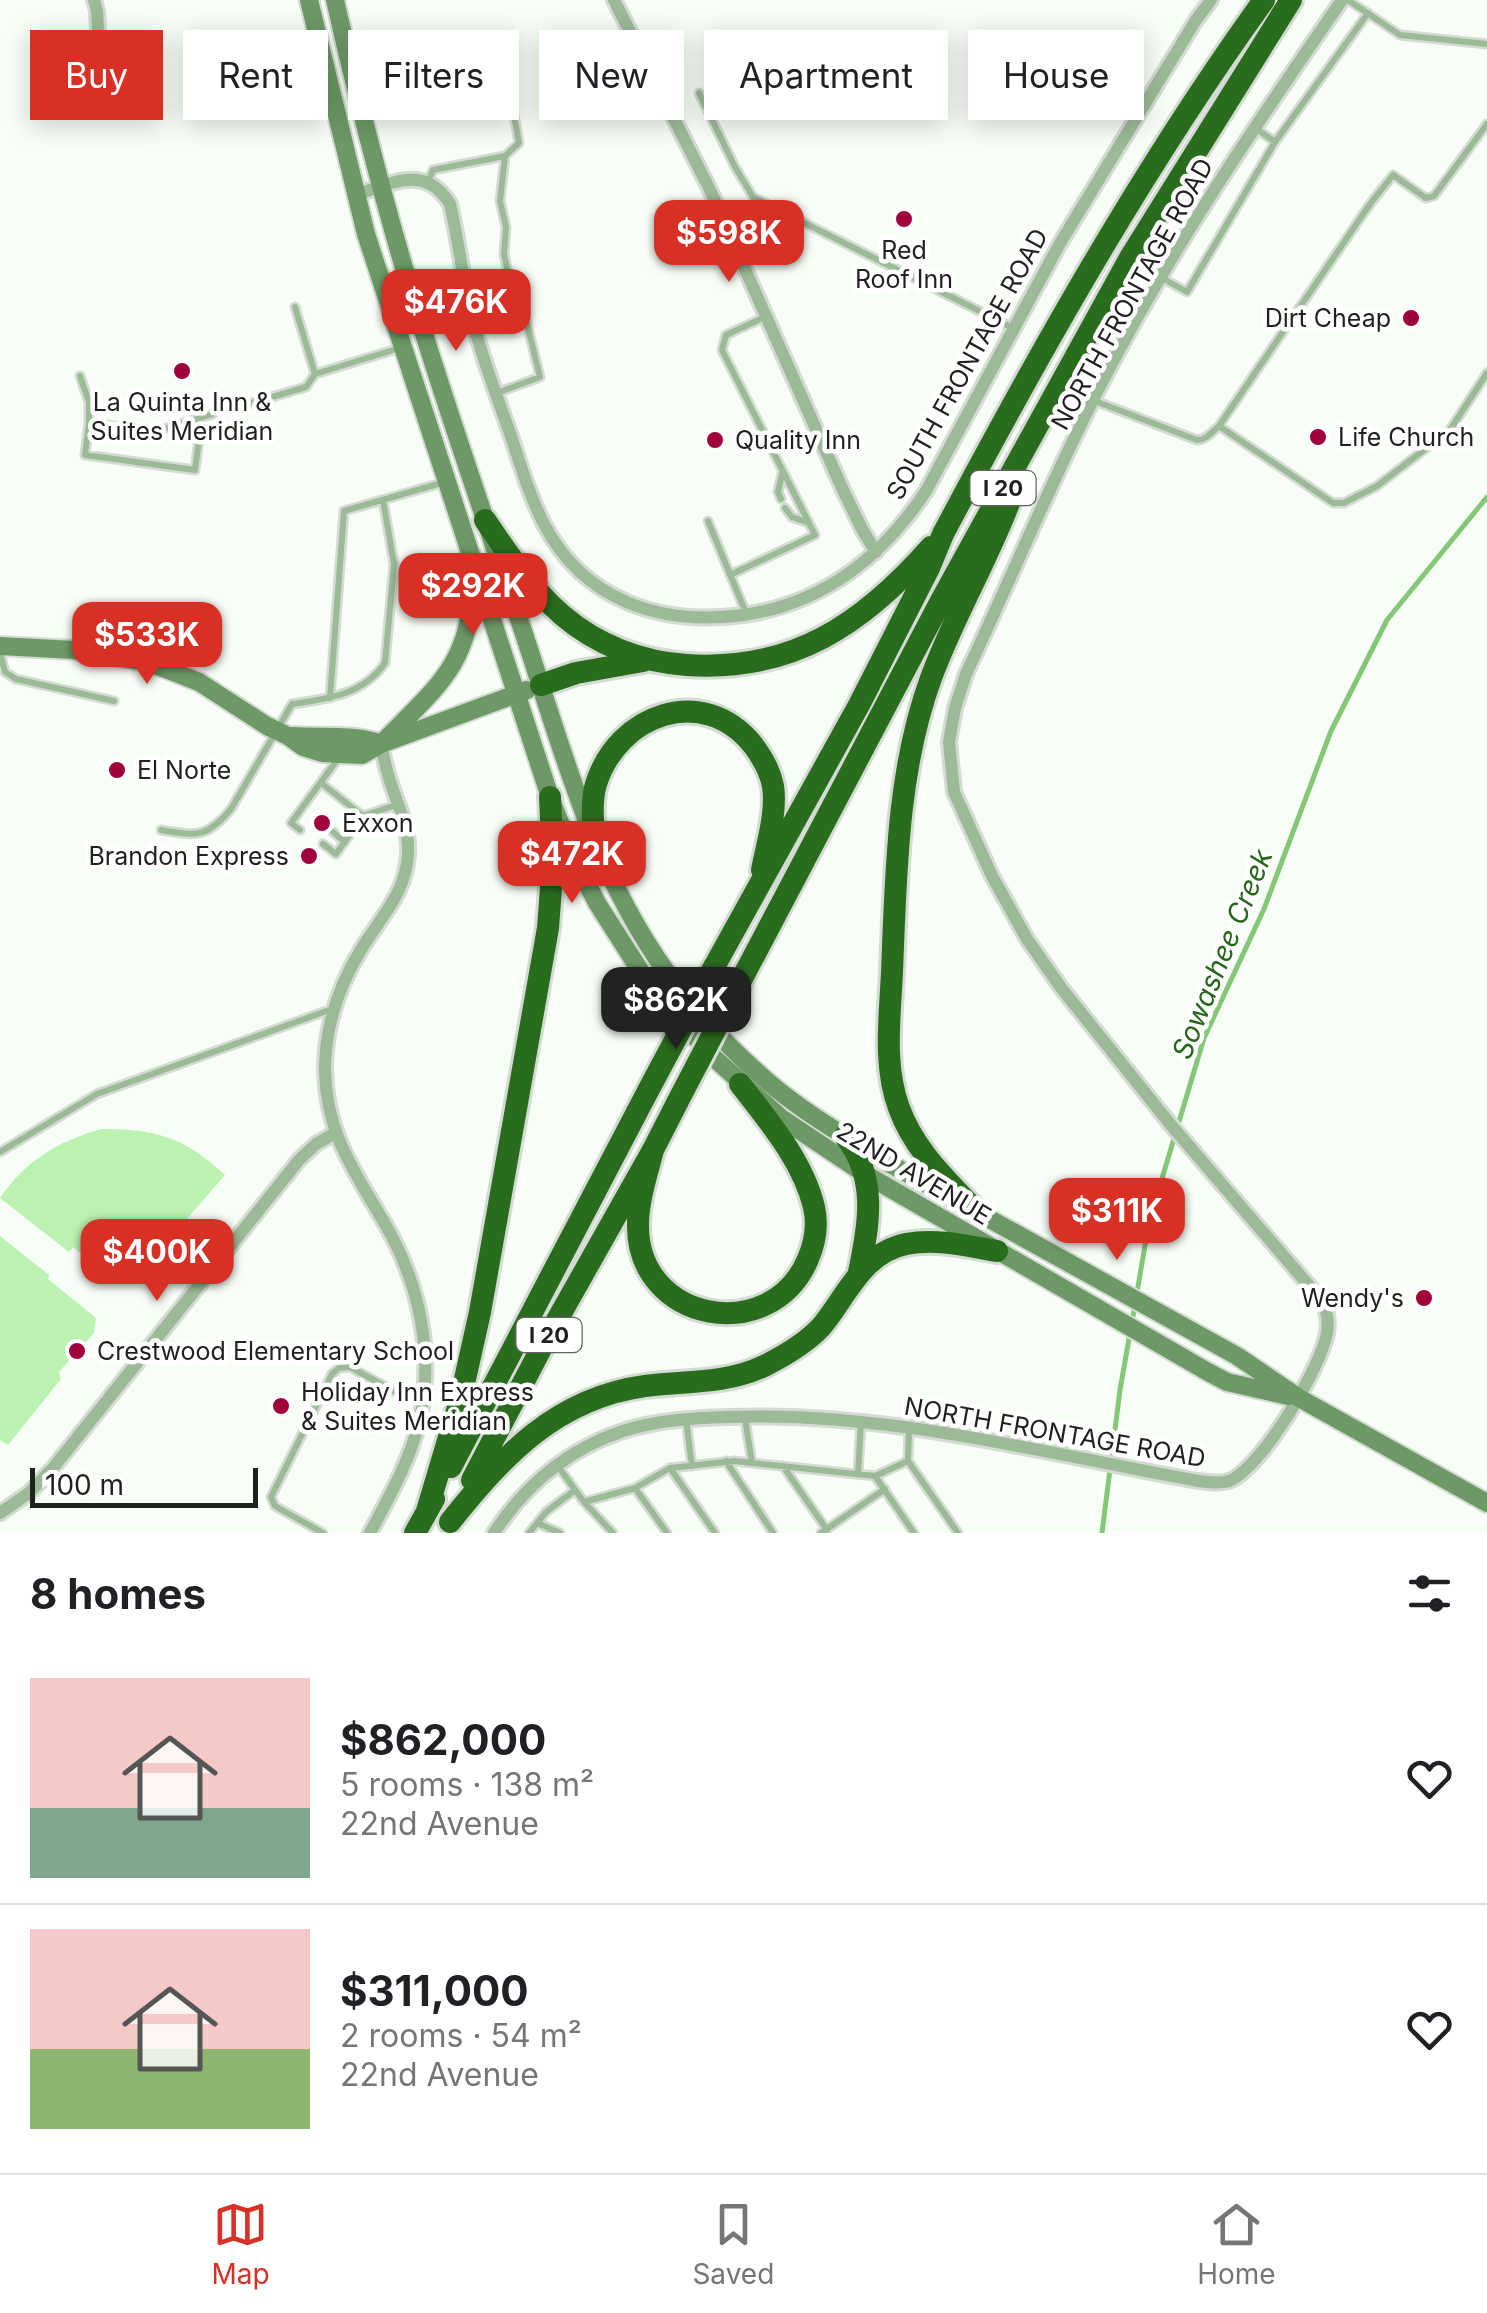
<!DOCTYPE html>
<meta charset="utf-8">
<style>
:root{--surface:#fff;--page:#f2f2f2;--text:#202124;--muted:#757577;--line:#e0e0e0;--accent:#d93025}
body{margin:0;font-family:Inter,sans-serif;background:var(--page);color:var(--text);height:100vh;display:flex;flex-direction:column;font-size:38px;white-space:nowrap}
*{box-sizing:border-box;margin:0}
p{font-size:32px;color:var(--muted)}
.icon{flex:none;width:55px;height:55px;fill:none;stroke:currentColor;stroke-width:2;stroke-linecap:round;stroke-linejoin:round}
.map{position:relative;height:1533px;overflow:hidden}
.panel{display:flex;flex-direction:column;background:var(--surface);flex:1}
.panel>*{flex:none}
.guide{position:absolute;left:30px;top:30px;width:1428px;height:90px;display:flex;gap:20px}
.scale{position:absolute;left:30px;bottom:25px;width:228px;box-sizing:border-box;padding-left:10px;border:5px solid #1f211e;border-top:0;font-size:28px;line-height:35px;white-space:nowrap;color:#1f211e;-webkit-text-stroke:8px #fff;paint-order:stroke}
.price{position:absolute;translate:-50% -85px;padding:0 22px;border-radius:20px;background:var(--accent);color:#fff;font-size:32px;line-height:65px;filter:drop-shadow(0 2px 5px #0008)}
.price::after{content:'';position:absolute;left:50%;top:60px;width:30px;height:22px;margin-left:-15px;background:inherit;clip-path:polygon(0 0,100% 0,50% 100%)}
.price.active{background:#222;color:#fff}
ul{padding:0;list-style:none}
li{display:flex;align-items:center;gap:30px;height:250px;padding:0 30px}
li+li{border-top:2px solid var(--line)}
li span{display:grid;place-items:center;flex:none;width:280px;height:200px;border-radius:0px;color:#555}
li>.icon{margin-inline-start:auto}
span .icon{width:120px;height:120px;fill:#fffc;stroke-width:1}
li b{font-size:42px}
h2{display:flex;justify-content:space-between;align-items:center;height:120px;padding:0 30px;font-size:42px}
.tag{padding:0 35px;border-radius:0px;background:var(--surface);box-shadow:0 5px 25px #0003;font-size:35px;line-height:90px}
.tag.active{background:var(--accent);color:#fff}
.menu{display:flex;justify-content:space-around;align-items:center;height:140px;border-top:2px solid var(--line);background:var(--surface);font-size:28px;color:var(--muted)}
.menu a{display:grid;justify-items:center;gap:5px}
.menu .active{color:var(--accent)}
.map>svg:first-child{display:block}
</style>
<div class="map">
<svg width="1487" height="1533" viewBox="0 0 1487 1533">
<rect width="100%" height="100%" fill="#f7fef5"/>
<path fill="#bbf2b1" d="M101 1129C156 1129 184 1137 225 1175L132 1282H117L73 1247 69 1252 0 1198C25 1161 59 1141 101 1129Z
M0 1236 49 1275 48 1279 96 1318 94 1333 59 1372 61 1379 8 1445 0 1440Z"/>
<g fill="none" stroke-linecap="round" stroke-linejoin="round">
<path stroke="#83c777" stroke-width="5" d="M1132 1322 1149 1222 1204 1038 1264 909 1331 731 1387 620 1487 497
M1102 1533 1120 1390 1130 1333"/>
<g stroke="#d4dbd3" stroke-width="11">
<path id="lane" d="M1348 0 1400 35 1487 44
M699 93 735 167 753 197 1013 328
M1255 128 1275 142
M505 156 519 143 505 65
M428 182 433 170 505 156 500 201 506 227 504 254 511 287 521 299 540 377 497 393
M1162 278 1187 292 1275 142 1368 13
M295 307 315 374
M80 376 89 402V423
M1095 401 1197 440C1206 440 1212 432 1219 426L1370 204 1393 175 1426 198 1434 196 1487 124
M238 407 306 387 315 374 400 348
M193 420 199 439 195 470 85 455 89 423 157 431 213 414
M1219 426 1333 503H1344L1377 486 1450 430 1487 373
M781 499 778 492 782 474
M785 508 792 517 809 523
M708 521 746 613
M730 575 815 535 722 350 726 335 765 317
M0 653 5 672 16 679 114 701
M330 698 344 511 445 482
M321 783 363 816
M161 830C197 836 207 838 231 809L292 704C327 699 363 695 385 663L394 564 383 500
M300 830 291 823 340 756
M333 832 345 842
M323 844 336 854 363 816 396 805
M0 1152 97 1094 332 1009
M745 1419 752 1463
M686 1420 692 1466
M909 1429 908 1461 958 1533
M726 1461 773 1533
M557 1465 584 1502 613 1533
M783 1466 827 1530
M858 1474 861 1422
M875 1476 908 1461
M635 1488 670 1468
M584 1502 635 1488 667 1533
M537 1523 560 1533
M323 1533 275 1506 271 1497 332 1374 339 1368 350 1367 401 1395 422 1402
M529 1533 546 1512 575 1490
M715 1533 670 1468 734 1461 875 1476 914 1533
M821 1533 885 1489"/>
</g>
<g stroke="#d4dbd3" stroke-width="18">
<path id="street" d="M94 0 97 11 101 86
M614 0 710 190 843 490 863 531 876 552
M355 195C391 184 425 163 450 204 458 238 462 274 470 309 480 353 497 396 512 439 521 467 530 497 544 524 584 601 661 626 743 615 823 604 883 556 926 491L1059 245 1196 20 1211 0
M0 1513 29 1493 53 1468 299 1160 316 1144 335 1133
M370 1533C389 1497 410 1461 419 1422 435 1355 419 1282 385 1224 355 1172 326 1134 325 1070 325 1027 339 985 362 948 381 917 406 893 408 854 410 825 395 801 388 774 385 764 383 754 381 744
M494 1533C525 1485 569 1449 623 1431 657 1420 694 1418 729 1417 887 1411 1043 1453 1198 1481 1208 1482 1219 1484 1229 1481 1262 1468 1321 1367 1327 1333 1329 1321 1327 1313 1323 1302L1171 1125 1062 989 1027 939 992 876 954 792 949 742 955 708 966 674C1010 581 1050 484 1097 392 1167 255 1254 127 1342 0"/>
</g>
<g stroke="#d4dbd3" stroke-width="22">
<path id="secondary" d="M309 0 366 234 550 797 573 856 597 903 650 986 713 1057 781 1118 865 1174 1208 1372 1227 1382 1288 1396
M335 0C357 96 381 191 409 285 443 399 482 510 520 622 560 740 591 867 665 970 693 1009 730 1049 767 1081 805 1114 850 1139 892 1165L1237 1356 1299 1398 1487 1503
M0 646 74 650 148 662 199 682 267 726 288 736 303 747 322 753 362 755 381 744 527 690
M293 736C320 738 357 734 381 744
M385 740C438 686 471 663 473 582"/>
</g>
<g stroke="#d4dbd3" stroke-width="28">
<path id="highway" d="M485 520C508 554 531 588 562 615 597 645 641 662 687 665 793 672 863 624 931 547
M541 685 576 673 643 661
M594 837C593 820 591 801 596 784 618 714 703 683 753 745 762 757 770 770 773 786 777 813 767 844 762 870
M714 967 859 705 929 568 943 534C1040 351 1143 168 1264 0
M737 988 942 599 1131 256 1291 0
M845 1136C878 1177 869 1225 859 1272
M653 1150C647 1174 638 1200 638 1225 637 1322 771 1347 808 1259 815 1243 818 1225 814 1207 803 1161 768 1120 740 1084
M976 1211C947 1180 914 1150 899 1108 883 1065 890 1017 892 972 896 874 897 771 931 678 953 618 986 563 1009 503
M451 1467 649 1089
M472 1480 543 1345 653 1150 678 1101
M427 1511 461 1397 480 1312 548 928 553 861 550 797
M450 1522C503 1456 556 1398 645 1386 685 1381 727 1384 764 1366 784 1356 806 1343 821 1327 847 1296 862 1253 906 1244 936 1238 968 1246 997 1251
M415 1533 434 1499"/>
</g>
<use href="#lane" stroke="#9cba97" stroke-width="6"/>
<use href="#street" stroke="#9cba97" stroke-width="12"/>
<use href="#secondary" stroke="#6d9966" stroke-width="18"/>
<use href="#highway" stroke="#2a6c1e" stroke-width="22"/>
<g stroke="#d4dbd3" stroke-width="28" stroke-linecap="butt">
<path id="highway-bridge" d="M649 1089 714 967
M678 1101 737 988"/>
</g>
<use href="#highway-bridge" stroke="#2a6c1e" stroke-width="22"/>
</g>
<g fill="#a0013a" stroke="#fff" stroke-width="4">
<circle cx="904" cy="219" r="10"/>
<circle cx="1411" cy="318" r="10"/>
<circle cx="182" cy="371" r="10"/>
<circle cx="1318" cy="437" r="10"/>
<circle cx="715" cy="440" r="10"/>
<circle cx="117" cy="770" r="10"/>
<circle cx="322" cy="823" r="10"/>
<circle cx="309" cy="856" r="10"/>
<circle cx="1424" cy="1298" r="10"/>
<circle cx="77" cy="1351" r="10"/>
<circle cx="281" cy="1406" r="10"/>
</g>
<g text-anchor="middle" stroke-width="9" stroke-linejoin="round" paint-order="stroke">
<g fill="#fff" stroke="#626462" stroke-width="2.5">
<rect x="970.5" y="471" width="65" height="34" rx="8"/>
<rect x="516.5" y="1318" width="65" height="34" rx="8"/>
</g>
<g font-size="22" font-weight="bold" fill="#1f211e">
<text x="1003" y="496">I 20</text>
<text x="549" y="1343">I 20</text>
</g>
<g font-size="25" fill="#1f211e" stroke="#fff" text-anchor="start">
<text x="904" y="259" text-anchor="middle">Red<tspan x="904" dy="29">Roof Inn</tspan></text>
<text x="1391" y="327" text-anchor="end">Dirt Cheap</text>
<text x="182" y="411" text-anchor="middle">La Quinta Inn &amp;<tspan x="182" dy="29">Suites Meridian</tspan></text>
<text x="1338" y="446">Life Church</text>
<text x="735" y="449">Quality Inn</text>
<text x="137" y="779">El Norte</text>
<text x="342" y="832">Exxon</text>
<text x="289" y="865" text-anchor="end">Brandon Express</text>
<text x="1404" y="1307" text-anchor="end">Wendy's</text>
<text x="97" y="1360">Crestwood Elementary School</text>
<text x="301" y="1401">Holiday Inn Express<tspan x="301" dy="29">&amp; Suites Meridian</tspan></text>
</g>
<g font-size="25" fill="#1f211e" stroke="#fff">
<text transform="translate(1132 294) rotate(-61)" y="9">NORTH FRONTAGE ROAD</text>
<text transform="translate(967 364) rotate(-61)" y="9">SOUTH FRONTAGE ROAD</text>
<text transform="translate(914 1173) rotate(31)" y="9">22ND AVENUE</text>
<text transform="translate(1055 1432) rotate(10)" y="9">NORTH FRONTAGE ROAD</text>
</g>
<g font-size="28" font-style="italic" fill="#256619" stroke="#fff">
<text transform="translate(1222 954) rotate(-68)" y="10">Sowashee Creek</text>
</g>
</g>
</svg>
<div class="scale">100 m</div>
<b class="price" style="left:729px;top:285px">$598K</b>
<b class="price" style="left:456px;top:354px">$476K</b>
<b class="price" style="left:473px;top:638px">$292K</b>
<b class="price" style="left:147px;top:687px">$533K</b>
<b class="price" style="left:572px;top:906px">$472K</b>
<b class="price active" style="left:676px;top:1052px">$862K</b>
<b class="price" style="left:1117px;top:1263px">$311K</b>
<b class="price" style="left:157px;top:1304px">$400K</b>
<div class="guide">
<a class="tag active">Buy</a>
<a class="tag">Rent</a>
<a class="tag">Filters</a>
<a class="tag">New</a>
<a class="tag">Apartment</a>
<a class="tag">House</a>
</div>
</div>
<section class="panel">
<h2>8 homes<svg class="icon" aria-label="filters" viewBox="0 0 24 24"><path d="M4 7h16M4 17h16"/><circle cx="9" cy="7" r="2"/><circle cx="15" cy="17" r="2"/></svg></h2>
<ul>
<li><span style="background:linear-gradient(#f6c9c9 65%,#7fa58c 0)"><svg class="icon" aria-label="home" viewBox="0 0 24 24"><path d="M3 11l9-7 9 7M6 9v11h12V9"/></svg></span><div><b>$862,000</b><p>5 rooms · 138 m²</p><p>22nd Avenue</p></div><svg class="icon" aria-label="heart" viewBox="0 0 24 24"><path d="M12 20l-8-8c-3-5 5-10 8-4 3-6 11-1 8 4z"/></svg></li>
<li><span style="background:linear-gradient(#f6c9c9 60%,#8fb573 0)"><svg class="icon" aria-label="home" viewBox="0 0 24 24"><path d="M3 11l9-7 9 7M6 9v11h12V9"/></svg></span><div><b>$311,000</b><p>2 rooms · 54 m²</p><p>22nd Avenue</p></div><svg class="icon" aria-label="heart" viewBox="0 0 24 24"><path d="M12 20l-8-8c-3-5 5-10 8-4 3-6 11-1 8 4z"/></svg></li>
</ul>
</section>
<nav class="menu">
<a class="active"><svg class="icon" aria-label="map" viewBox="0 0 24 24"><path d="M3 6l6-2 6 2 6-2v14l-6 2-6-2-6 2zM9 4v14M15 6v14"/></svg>Map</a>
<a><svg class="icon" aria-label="saved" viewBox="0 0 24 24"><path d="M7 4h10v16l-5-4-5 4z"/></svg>Saved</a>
<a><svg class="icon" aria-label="home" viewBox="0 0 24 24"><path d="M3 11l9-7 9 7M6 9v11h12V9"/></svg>Home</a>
</nav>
